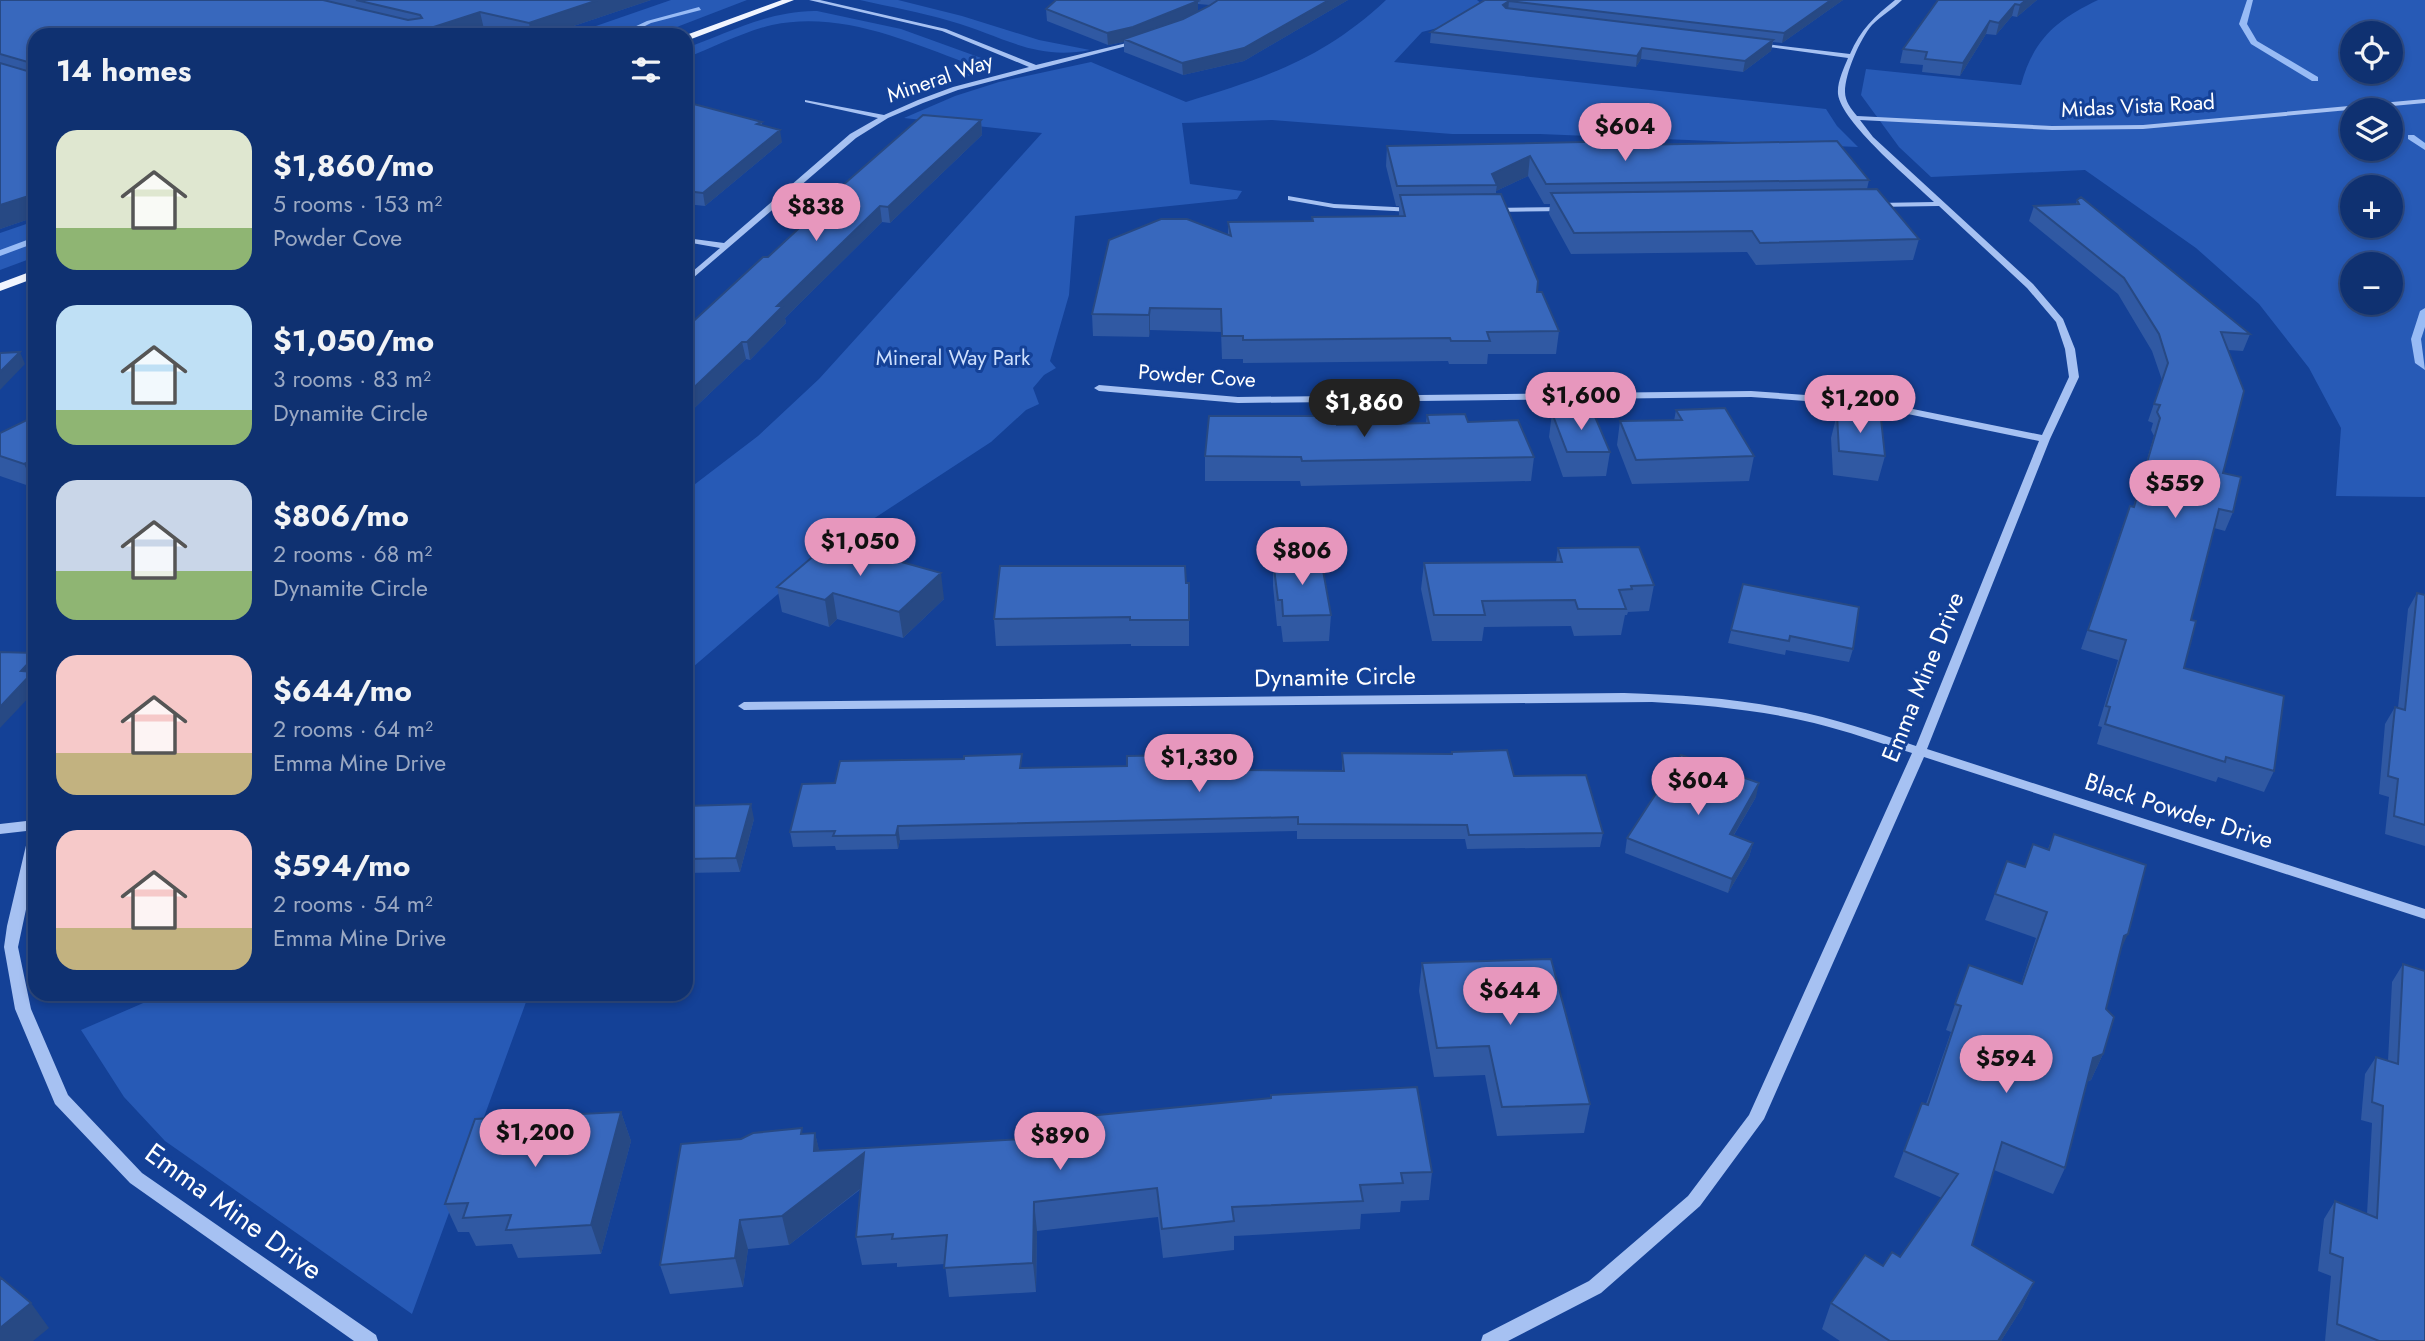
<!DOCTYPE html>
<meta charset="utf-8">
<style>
:root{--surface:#0f3171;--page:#183976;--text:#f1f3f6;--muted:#9ba9c3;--line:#2f4c84;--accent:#e797bd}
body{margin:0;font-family:Jost,sans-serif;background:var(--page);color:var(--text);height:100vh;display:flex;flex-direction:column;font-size:26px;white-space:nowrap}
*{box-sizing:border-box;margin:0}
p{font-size:23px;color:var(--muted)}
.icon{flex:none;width:38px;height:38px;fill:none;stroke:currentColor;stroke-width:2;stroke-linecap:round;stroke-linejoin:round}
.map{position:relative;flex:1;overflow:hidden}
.panel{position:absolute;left:28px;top:28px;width:665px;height:973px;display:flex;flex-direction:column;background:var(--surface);border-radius:21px;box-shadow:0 4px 10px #0003,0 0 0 2px var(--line)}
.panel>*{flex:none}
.tools{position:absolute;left:2340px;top:21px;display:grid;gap:14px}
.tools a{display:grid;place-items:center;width:63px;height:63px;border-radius:50%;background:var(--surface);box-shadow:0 4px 10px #0003,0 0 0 2px var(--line);font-size:35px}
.price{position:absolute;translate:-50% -60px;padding:0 16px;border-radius:24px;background:var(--accent);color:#111;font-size:23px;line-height:46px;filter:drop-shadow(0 2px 4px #0008)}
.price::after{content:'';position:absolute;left:50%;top:42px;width:21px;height:16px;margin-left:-10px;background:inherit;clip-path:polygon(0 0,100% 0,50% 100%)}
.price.selected{background:#222;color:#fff}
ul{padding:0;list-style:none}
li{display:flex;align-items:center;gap:21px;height:175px;padding:0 28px}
li span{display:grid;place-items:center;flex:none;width:196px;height:140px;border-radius:21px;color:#555}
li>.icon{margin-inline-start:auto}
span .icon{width:84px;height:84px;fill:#fffc;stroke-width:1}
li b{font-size:30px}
h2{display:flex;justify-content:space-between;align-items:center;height:84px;padding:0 28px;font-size:30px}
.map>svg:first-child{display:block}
</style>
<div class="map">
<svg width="2425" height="1341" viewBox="0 0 2425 1341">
<rect width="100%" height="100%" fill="#144197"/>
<path fill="#275ab6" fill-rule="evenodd" d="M671 0H747L656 35H570Z
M860 0H898L962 16 1039 40 1090 50C1034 61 1001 35 950 21 920 12 890 7 860 0Z
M1386 0H1477L1482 4 1469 20 1422 32 1394 62 1826 109 1837 126 1858 147 1540 134H1452L1272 120 1182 123 1190 184 1242 191 1237 199 1075 216 1069 295 1050 361 1056 368 1044 375 1033 388 1039 404 1026 410 991 442 841 540 686 673V491L758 436 819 379 1042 133 904 118 955 96 999 82 1091 62 1186 102C1267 77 1323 59 1386 0Z
M2098 0H2425V497L2336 496 2341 428 2309 368 2259 304 2196 248 2085 170 1931 177 1899 147 1861 95 1866 69 2021 85C2033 40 2056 20 2098 0ZM2352 33H2390V72H2352ZM2352 110H2390V149H2352ZM2352 187H2390V226H2352ZM2352 264H2390V303H2352Z
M817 11 901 29 984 59 990 67 969 76 962 73 966 63C905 40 839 11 772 25 743 32 714 47 686 58V48C728 33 771 10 817 11Z
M35 221V257L0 270V233Z
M164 994H529L412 1314 165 1141 124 1097 81 1030Z"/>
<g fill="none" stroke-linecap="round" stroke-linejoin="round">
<path fill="#98bbf5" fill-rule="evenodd" d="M2247 0H2253L2247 24 2257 41 2318 77V81H2312L2251 44 2239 24Z
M699 7 701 10 651 23 627 35H617L647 21Z
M2408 135H2414L2425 143V150L2408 139Z
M35 237V243L0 256V250Z
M2425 308V327L2421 339 2425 370 2415 363 2411 339 2420 311Z"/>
<path fill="#a6c1f2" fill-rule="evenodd" d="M809 0H820L946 29 1036 65 1139 40 1142 42 958 90 923 103 888 118 856 138 686 284V277L720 248 686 242V238L724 243 850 134 878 118 805 102V100L884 115 918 100 953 87 1029 67 942 31Z
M1895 0H1902C1893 9 1881 16 1872 25 1860 39 1845 73 1845 92 1845 101 1851 109 1857 116L2052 126 2143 125 2425 99V103L2143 129 2052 130 1860 120 1873 137 2033 284 2063 319 2075 349 2079 377 2050 439 1927 749 2425 909V919L1924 757 1764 1119 1700 1206 1601 1293 1508 1341H1481L1483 1335 1589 1281 1688 1196 1749 1115 1912 753C1880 743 1847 731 1814 723 1760 710 1706 705 1652 702L744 710 738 706 744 702 1624 693C1680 695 1736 698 1791 710 1833 718 1874 732 1916 746L2039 441 1898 412 1847 404 1751 397 1238 403 1099 391 1094 388 1099 385 1238 397 1751 391 1847 398 1898 406 2042 435 2069 377 2065 349 2056 322 2027 288 1939 206 1874 207V203H1877L1934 202C1911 180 1841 122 1838 94 1837 82 1844 68 1848 58L1755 45 1758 43 1850 54C1860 30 1875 16 1895 0Z
M1288 196 1334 204 1414 208 1418 210 1414 212 1334 208 1288 200Z
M1564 207 1568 209 1567 211 1492 212 1488 210 1492 208Z
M35 820V830L0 834V824Z
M35 832V867L18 947 31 1009 68 1095 142 1173 376 1335 378 1341H354L130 1183 55 1104 15 1009 4 947 7 926 28 837 30 834Z"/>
<path fill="#f1f5ff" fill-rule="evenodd" d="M782 0H794L686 41V35Z
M35 270V278L0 291V283Z"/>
</g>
<path fill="#3059a3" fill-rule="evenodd" d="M0 0H651L547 35H510L484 29 35 35V217L0 229Z
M1056 0H1348L1244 61 1183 75 1124 52V42L1108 45 1047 21 1046 9ZM1198 4 1210 5 1198 12Z
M1485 0H1843L1782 43 1773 42 1771 51 1743 72 1641 59 1636 67 1430 43 1431 32Z
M1938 0H2037L2017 17 2012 16 1996 35 1986 34 1960 76 1922 72 1923 65 1900 63 1903 49Z
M686 102 762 122V125L782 142 705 206 686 204Z
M981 120 982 135 890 223 882 222 785 318 786 323 750 360 746 359 686 416 768 257 836 194 835 192Z
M1634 145 1869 180 1867 189 1919 239 1913 260 1756 265 1747 252 1571 254 1549 214 1550 204H1544L1528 176 1496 191V194L1537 292 1559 331 1556 354H1488L1487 364H1449L1448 361 1243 363V359H1222L1221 332 1150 330 1149 337 1093 336 1092 314 1228 234V222L1312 221V217L1399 216V206H1396L1386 166 1387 146Z
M2077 200 2250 334 2243 351 2228 350 2223 473 2233 512 2225 531 2214 528 2191 620 2184 668 2274 771 2264 792 2218 777 2216 782 2097 744 2102 727 2098 726 2118 660 2081 649 2123 525 2130 506 2133 507 2154 436 2151 430 2153 423 2148 421 2162 380 2152 351 2118 294 2029 221 2034 206 2076 204Z
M1676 410 1754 456 1749 481 1632 484 1617 445 1620 421H1674Z
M1552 413 1610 452 1606 476 1563 477 1549 437Z
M1837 414 1885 456 1878 481 1833 475 1831 438Z
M1427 415 1468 422 1534 457 1531 481 1301 486 1300 481H1205V456L1337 425 1426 423Z
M35 416V488L0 476V433Z
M1558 548 1654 585 1649 611 1628 612 1627 615H1625L1621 635 1574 636 1571 626 1484 627 1482 641H1432L1421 589 1424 563 1556 562Z
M1273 560 1331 615 1329 641 1283 642 1281 626H1277L1273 586Z
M1186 583H1189V646H1131V644L996 646 994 619Z
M1743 584 1853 649 1849 662 1786 650 1785 655 1728 643Z
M777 587 944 599 903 638 837 619 829 627 782 612Z
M2417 593 2425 595V846L2385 834 2389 797 2379 794 2385 724 2395 707 2398 708 2408 609Z
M1452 752 1514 776 1603 833 1600 847 1467 849 1465 839H1297V831L900 840 898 849 836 850 835 846 793 847 790 832 835 783 1023 768 1127 766 1179 763 1190 767 1242 770 1342 771V753L1451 754Z
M1756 797 1734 835 1753 843 1749 857 1728 893 1625 853 1627 838Z
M686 806 754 819 740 872 686 873Z
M2054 834 2120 951 2106 1009 2103 1054 2091 1080 2087 1082 2065 1168 2053 1194 1994 1170 1972 1245 2034 1282 2022 1308 2001 1341H1840L1822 1329 1831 1303 1883 1266 1900 1257 1942 1198 1894 1177 1922 1103 1926 1104 1951 1032 1946 1030 1969 965 2021 984 2036 938 1985 920 2007 861 2025 867 2048 849Z
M1422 963 1590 1104 1584 1133 1497 1136 1485 1075 1434 1077 1419 991Z
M2403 964 2425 1341H2325L2331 1276 2318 1271 2324 1219 2335 1201 2367 1214 2372 1123 2361 1120 2365 1074 2376 1057 2388 1061 2392 982Z
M621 1112 631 1141 601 1254 518 1258 512 1244 476 1246 469 1232H458L445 1204Z
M815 1133 819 1151 1432 1172 1429 1200 1401 1201 1400 1212 1361 1214 1360 1229 1234 1236V1250L1163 1258 1158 1217 1037 1231 1036 1292 949 1297 945 1264 897 1267V1263L862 1265 856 1237 861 1189 789 1245 748 1249 743 1287 670 1294 660 1265 803 1134Z"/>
<path fill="#274984" d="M598 0H651L547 35H531L529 23Z
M1329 0H1348L1244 61 1183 75 1182 63Z
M1831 0H1843L1782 43 1784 33Z
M2026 0H2037L2017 17 2020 5Z
M1198 1V12L1133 39H1124V42L1108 45 1107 33Z
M1509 1 1508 11 1503 5Z
M2015 4 2012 16 1996 35 1999 23Z
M480 12 484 29 466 35H409Z
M1990 21 1986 34 1960 76 1963 63Z
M1773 40 1771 51 1743 72 1745 61Z
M1642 48 1641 59 1636 67 1637 56Z
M981 120 982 135 890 223 888 207Z
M780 130 782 142 705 206 703 193Z
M1530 156 1528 176 1496 191 1497 185 1492 174Z
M35 194V217L0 229V205Z
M880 206 882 222 785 318 786 323 750 360 747 342 777 306Z
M1150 308V330L1149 337V315Z
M742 342 746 359 686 416V395Z
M20 352 25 364 0 390V372Z
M35 459V487L24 464Z
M941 573 944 599 903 638 899 612Z
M833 593 837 619 829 627 825 600Z
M35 656V691L0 728V707L21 671Z
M1759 783 1756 797 1726 848 1730 834Z
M751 804 754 819 740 872 736 858Z
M898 826 900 840 898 849 896 835Z
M1753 843 1749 857 1728 893 1732 879Z
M2128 934 2116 960 2124 936Z
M2103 1054 2091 1080 2081 1084 2093 1058Z
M621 1112 631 1141 601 1254 591 1225Z
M815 1133 822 1162 814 1151Z
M864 1153 870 1181 789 1245 782 1216Z
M1034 1202 1037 1231 1036 1292 1033 1263Z
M740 1220 748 1249 743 1287 735 1258Z
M2034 1282 2022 1308 2001 1341H1998Z
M31 1303 49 1328 33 1341H0V1328Z"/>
<path fill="#3868bd" stroke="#274984" stroke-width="2" d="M0 0H323L408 20 422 18 420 15 356 0H598L529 23 480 12 409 35H35V194L0 205V63L27 71 30 69 28 62 0 54Z
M1056 0H1194L1198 1 1133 27 1107 33 1046 9Z
M1218 0H1329L1244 48 1182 63 1124 39 1183 19 1209 6Z
M1485 0H1831L1784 33 1509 1 1503 5 1506 8 1773 40 1745 61 1642 48 1637 56 1431 32Z
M1938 0H2026L2020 5 2015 4 1999 23 1990 21 1963 63 1925 59 1927 52 1903 49Z
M686 102 762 122 757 124 780 130 703 193 686 191Z
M923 115 981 120 888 207 880 206 777 306H783L747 342H742L686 395V328L763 257H768L838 192H835Z
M1631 141 1634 145 1837 141 1869 180 1546 184 1530 156 1492 174 1497 185 1397 186 1387 146Z
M1877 189 1919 239 1760 243 1752 231 1574 233 1551 193Z
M1501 194 1538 281 1537 292H1542L1559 331 1487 332 1490 341H1451L1450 338 1243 340V336H1222L1221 309 1150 308 1149 315 1092 314 1109 240 1161 219H1187L1231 236 1228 222 1313 221 1312 217 1405 216 1400 195Z
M2081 197 2250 334 2221 332 2244 391 2223 473 2241 477 2233 512 2219 509 2191 620 2196 621 2184 668 2284 696 2274 771 2226 757 2225 762 2105 724 2110 707 2106 706 2126 640 2088 630 2130 506 2134 507 2160 418 2157 412 2160 405 2154 404 2168 363 2159 334 2124 278 2034 206 2079 204 2077 200Z
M20 352 0 372V353Z
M1725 408 1754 456 1636 460 1620 421 1682 420 1676 410Z
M1593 412 1610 452H1567L1552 413Z
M1465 414 1468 422 1518 420 1534 457 1302 461 1301 457 1205 456 1209 416H1336L1337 425 1429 423 1427 415Z
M1837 414 1881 419 1885 456 1839 451Z
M35 416V459L24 464 0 456V433Z
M830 542 941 573 899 612 833 593 825 600 777 587Z
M1639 547 1654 585 1631 586 1632 589 1619 590 1626 609H1578L1575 600 1482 601 1485 615H1434L1424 563 1562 562 1558 548Z
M1321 559 1331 615 1283 616 1282 600H1278L1273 560Z
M1000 566H1185L1186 583H1189V620H1130V617L994 619Z
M1743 584 1859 607 1853 649 1790 636 1789 641 1731 630Z
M2417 593 2425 595V825L2394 816 2398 779 2388 776 2395 707 2405 710Z
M0 652 35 653V656L21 671 33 672 0 707Z
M1507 750 1514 776 1586 775 1603 833 1469 835 1467 825 1298 824V817L898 826 896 835 833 836 835 831 790 832 802 784 835 783 840 761 964 759V756L1022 754 1020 768 1127 766V756L1179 755V763H1189L1190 767 1242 765V770L1344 771 1342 753 1452 754V752Z
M1681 755 1759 783 1730 834 1753 843 1732 879 1627 838Z
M751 804 736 858 686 859V806Z
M2054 834 2146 865 2128 934 2124 936 2106 1009 2114 1017 2103 1054 2093 1058 2065 1168 2002 1142 1972 1245 2034 1282 1998 1341H1890L1831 1303 1865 1255 1883 1266 1892 1252 1900 1257 1958 1174 1904 1151 1922 1103 1928 1105 1961 1006 1955 1004 1969 965 2022 984 2047 912 1995 894 2007 861 2025 867 2033 844 2049 850Z
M1551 959 1590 1104 1502 1107 1489 1046 1437 1048 1422 963Z
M2403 964 2425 971V1341H2379L2337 1324 2343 1258 2330 1253 2335 1201 2377 1218 2383 1106 2372 1102 2376 1057 2398 1064Z
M1417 1087 1432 1172 1401 1173 1403 1183 1360 1185 1363 1201 1232 1207 1234 1221 1162 1229 1157 1188 1034 1202 1033 1263 944 1268 947 1235 892 1239 893 1234 856 1237 864 1153 782 1216 740 1220 735 1258 660 1265 681 1144 741 1139 753 1133 802 1128 801 1134 815 1133 814 1151 1089 1135 1088 1116 1271 1098V1095Z
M621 1112 591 1225 506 1230 511 1215 463 1218 468 1203 445 1204 475 1119Z
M0 1277 31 1303 0 1328Z"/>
<g text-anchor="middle" stroke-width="6" stroke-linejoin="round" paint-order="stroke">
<g font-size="21" fill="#fff" stroke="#144197">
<text transform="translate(940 78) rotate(-19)" y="7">Mineral Way</text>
<text transform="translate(2138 106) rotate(-3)" y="7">Midas Vista Road</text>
<text transform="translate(1197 376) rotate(4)" y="7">Powder Cove</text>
</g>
<g font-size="21" fill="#cddffd" stroke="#144197">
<text x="953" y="365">Mineral Way Park</text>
</g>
<g font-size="24" fill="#fff" stroke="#144197">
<text transform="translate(1335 677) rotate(-1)" y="8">Dynamite Circle</text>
<text transform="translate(1923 677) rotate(-68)" y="8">Emma Mine Drive</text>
<text transform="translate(2179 811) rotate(18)" y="8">Black Powder Drive</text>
</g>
<g font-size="28" fill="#fff" stroke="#144197">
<text transform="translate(234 1211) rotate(36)" y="10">Emma Mine Drive</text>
</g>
</g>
</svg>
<div class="tools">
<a><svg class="icon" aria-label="locate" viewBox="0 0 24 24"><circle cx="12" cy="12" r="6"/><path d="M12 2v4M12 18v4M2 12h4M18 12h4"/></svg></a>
<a><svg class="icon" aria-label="layers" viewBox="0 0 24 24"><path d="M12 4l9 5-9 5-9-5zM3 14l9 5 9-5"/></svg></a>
<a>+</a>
<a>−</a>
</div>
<b class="price" style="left:1625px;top:163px">$604</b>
<b class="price" style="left:816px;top:243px">$838</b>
<b class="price" style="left:1581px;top:432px">$1,600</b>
<b class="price" style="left:1860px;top:435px">$1,200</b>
<b class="price selected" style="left:1364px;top:439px">$1,860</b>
<b class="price" style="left:2175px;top:520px">$559</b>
<b class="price" style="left:860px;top:578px">$1,050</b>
<b class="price" style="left:1302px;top:587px">$806</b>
<b class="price" style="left:1199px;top:794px">$1,330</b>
<b class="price" style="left:1698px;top:817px">$604</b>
<b class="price" style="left:1510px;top:1027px">$644</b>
<b class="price" style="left:2006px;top:1095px">$594</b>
<b class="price" style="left:535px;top:1169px">$1,200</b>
<b class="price" style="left:1060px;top:1172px">$890</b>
<section class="panel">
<h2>14 homes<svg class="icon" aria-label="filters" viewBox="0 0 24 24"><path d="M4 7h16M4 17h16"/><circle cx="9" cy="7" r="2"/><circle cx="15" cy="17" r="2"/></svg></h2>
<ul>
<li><span style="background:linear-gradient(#dfe7d0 70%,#8fb573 0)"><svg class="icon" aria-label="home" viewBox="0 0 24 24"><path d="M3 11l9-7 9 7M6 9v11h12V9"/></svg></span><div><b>$1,860/mo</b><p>5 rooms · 153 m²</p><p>Powder Cove</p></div></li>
<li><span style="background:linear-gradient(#bfe0f5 75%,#8fb573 0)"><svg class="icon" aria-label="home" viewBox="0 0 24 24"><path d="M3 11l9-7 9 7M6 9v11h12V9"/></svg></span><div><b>$1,050/mo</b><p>3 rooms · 83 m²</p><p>Dynamite Circle</p></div></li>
<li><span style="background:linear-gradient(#c9d6e8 65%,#8fb573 0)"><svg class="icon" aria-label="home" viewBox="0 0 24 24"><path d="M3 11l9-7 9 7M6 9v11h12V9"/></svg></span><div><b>$806/mo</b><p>2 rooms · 68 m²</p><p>Dynamite Circle</p></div></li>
<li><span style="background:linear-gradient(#f6c9c9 70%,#c2b280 0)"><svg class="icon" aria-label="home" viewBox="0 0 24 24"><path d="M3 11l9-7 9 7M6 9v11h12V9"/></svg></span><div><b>$644/mo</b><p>2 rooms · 64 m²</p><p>Emma Mine Drive</p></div></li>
<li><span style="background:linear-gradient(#f6c9c9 70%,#c2b280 0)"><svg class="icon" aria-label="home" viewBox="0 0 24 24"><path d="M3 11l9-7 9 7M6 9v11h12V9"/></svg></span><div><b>$594/mo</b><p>2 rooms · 54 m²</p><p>Emma Mine Drive</p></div></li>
</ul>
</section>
</div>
